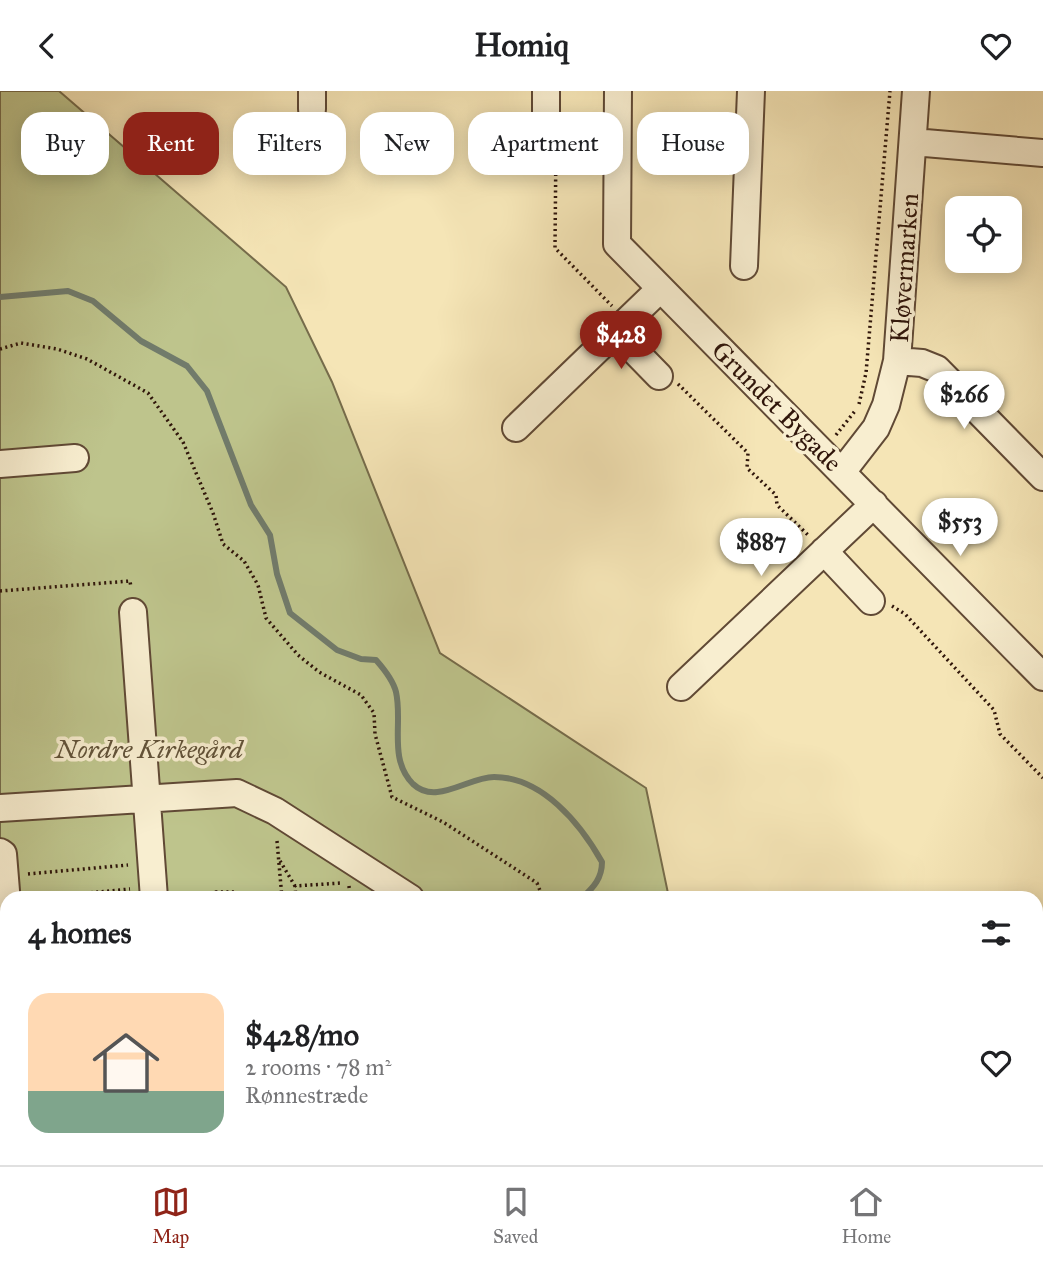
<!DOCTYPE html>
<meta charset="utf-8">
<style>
:root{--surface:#fff;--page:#f6f6f6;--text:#202124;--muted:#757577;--line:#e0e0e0;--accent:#8f2418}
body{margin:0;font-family:"IM FELL Great Primer",serif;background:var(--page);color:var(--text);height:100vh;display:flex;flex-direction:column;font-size:26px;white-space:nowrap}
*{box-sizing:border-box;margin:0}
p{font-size:23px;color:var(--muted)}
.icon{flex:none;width:38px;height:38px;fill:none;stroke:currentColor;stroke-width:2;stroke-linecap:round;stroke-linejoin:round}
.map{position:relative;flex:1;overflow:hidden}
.details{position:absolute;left:0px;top:800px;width:1043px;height:275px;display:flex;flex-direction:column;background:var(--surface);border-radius:21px 21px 0 0;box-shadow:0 4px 18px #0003}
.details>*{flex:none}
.guide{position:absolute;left:21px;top:21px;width:1001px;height:63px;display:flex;gap:14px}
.buttons{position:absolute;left:945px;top:105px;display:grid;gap:14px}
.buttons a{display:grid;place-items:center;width:77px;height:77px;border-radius:14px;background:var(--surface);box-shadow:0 4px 18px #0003;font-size:35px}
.price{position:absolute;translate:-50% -60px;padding:0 16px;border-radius:24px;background:#fff;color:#222;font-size:23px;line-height:46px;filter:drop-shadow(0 2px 4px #0008)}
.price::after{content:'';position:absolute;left:50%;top:42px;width:21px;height:16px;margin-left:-10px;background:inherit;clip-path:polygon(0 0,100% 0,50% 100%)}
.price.active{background:var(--accent);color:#fff}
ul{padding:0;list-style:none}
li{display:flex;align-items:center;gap:21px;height:175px;padding:0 28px}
li span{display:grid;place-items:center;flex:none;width:196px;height:140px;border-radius:21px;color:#555}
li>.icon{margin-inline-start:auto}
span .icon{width:84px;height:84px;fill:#fffc;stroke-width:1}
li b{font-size:30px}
h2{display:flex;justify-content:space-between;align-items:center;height:84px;padding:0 28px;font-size:30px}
.chip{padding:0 24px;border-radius:21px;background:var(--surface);box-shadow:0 4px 18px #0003;font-size:24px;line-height:63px}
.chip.active{background:var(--accent);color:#fff}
header{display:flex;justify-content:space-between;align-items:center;height:91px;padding:0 28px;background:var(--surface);font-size:32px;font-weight:700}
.tabs{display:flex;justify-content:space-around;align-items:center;height:98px;border-top:2px solid var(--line);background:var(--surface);font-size:19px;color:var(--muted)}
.tabs a{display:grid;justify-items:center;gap:4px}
.tabs .active{color:var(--accent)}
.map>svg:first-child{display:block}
</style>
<header><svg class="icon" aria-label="back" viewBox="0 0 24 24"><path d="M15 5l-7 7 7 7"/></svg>Homiq<svg class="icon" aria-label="heart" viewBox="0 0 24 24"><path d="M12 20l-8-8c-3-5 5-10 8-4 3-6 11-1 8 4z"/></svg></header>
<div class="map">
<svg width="1043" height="1074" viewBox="0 0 1043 1074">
<rect width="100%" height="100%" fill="#f5e5b6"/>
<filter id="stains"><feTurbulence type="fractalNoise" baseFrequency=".00286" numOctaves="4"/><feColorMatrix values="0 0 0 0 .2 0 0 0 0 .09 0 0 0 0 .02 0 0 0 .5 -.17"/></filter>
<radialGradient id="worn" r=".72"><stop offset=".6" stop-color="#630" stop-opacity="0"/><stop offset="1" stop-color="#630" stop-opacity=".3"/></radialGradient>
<path fill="#bec48c" stroke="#766c4b" stroke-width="2" d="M0 0H59L286 196 332 291 440 562 646 697 669 807H7V1020H0Z
M1036 947 1043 951V1074H161L160 1068H1036Z"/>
<path fill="#9dbfab" stroke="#717b6b" stroke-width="2" d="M878 1068H983L985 1074H888Z"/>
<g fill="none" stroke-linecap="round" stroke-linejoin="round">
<path stroke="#717b6b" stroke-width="6" d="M0 206 68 200 93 210 141 250 187 275 207 300 251 414 270 444 277 483 290 522 337 559 361 568 376 569C384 578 393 589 396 601 403 631 388 668 413 693 436 715 468 686 494 686 542 686 580 732 602 771 602 787 594 796 582 807"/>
<g stroke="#604935" stroke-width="30">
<path id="minor" d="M546 0V31
M618 0 617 153 1043 586
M312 18V0
M913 51 1043 62
M744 175 751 0
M617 242 659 285
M897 270 922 272 937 278 1043 386
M516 337 660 198
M0 373 75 367
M842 381 876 337 886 314 897 270 916 0
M824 460 871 510
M133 521 154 807
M681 596 874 413
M0 717 237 702 275 720 410 807
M0 761 3 763 7 812
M1036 896H1043
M0 1038H7"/>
</g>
<path stroke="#2f150a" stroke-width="3.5" stroke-dasharray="2 3.5" stroke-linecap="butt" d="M556 50 555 157 612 215
M0 258 21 252 57 258 87 268 148 302 183 351 213 422 223 453 244 470 258 494 266 527 298 564 319 581 361 604 374 622 375 643 392 706 443 731 537 792 543 807
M678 293 748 362 747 377 776 404 777 414 808 444
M859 313 866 282 890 0
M836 344 855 320
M0 500 130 490 131 497
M892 515 905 523 994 619 1000 643 1043 687
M277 750 282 807
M280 770 295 795
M28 783 128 774
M349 795 350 807
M296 806 350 802
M36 807 130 798
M217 807 216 801H234L235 807
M268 807 282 806
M296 807 295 795 341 792
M0 959 7 958
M0 1009 7 1008"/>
<use href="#minor" stroke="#f8eed0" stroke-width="26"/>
</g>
<g text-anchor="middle" stroke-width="7" stroke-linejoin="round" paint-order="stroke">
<g font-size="26" fill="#2f150a" stroke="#f8eed0">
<text transform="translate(904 177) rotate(-86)" y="9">Kløvermarken</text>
<text transform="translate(777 315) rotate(45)" y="9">Grundet Bygade</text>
</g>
<g font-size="26" font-style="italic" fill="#615238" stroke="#f8eed0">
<text x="149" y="667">Nordre Kirkegård</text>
</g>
</g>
<rect width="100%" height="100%" filter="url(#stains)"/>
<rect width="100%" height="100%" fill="url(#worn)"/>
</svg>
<div class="buttons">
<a><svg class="icon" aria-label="locate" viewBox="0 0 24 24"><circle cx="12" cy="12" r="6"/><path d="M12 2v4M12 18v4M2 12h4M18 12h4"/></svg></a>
</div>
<b class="price active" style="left:621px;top:280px">$428</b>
<b class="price" style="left:964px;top:340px">$266</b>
<b class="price" style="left:960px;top:467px">$553</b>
<b class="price" style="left:761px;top:487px">$887</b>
<div class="guide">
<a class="chip">Buy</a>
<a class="chip active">Rent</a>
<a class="chip">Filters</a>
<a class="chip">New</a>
<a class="chip">Apartment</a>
<a class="chip">House</a>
</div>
<section class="details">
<h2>4 homes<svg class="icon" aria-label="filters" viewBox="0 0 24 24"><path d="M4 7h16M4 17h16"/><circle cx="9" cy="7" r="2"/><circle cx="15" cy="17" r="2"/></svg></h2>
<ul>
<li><span style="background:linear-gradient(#ffd9b3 70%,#7fa58c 0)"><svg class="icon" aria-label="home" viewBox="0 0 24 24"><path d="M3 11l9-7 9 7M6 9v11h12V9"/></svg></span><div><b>$428/mo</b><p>2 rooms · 78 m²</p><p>Rønnestræde</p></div><svg class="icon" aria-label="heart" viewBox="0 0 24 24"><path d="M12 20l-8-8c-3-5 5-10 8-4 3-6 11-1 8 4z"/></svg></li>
</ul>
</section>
</div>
<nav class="tabs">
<a class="active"><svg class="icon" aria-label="map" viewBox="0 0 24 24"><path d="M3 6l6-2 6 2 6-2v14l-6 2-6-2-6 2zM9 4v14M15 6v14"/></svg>Map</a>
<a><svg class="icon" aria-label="saved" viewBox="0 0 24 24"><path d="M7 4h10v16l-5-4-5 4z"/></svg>Saved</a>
<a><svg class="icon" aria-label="home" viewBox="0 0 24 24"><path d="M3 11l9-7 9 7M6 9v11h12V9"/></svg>Home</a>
</nav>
